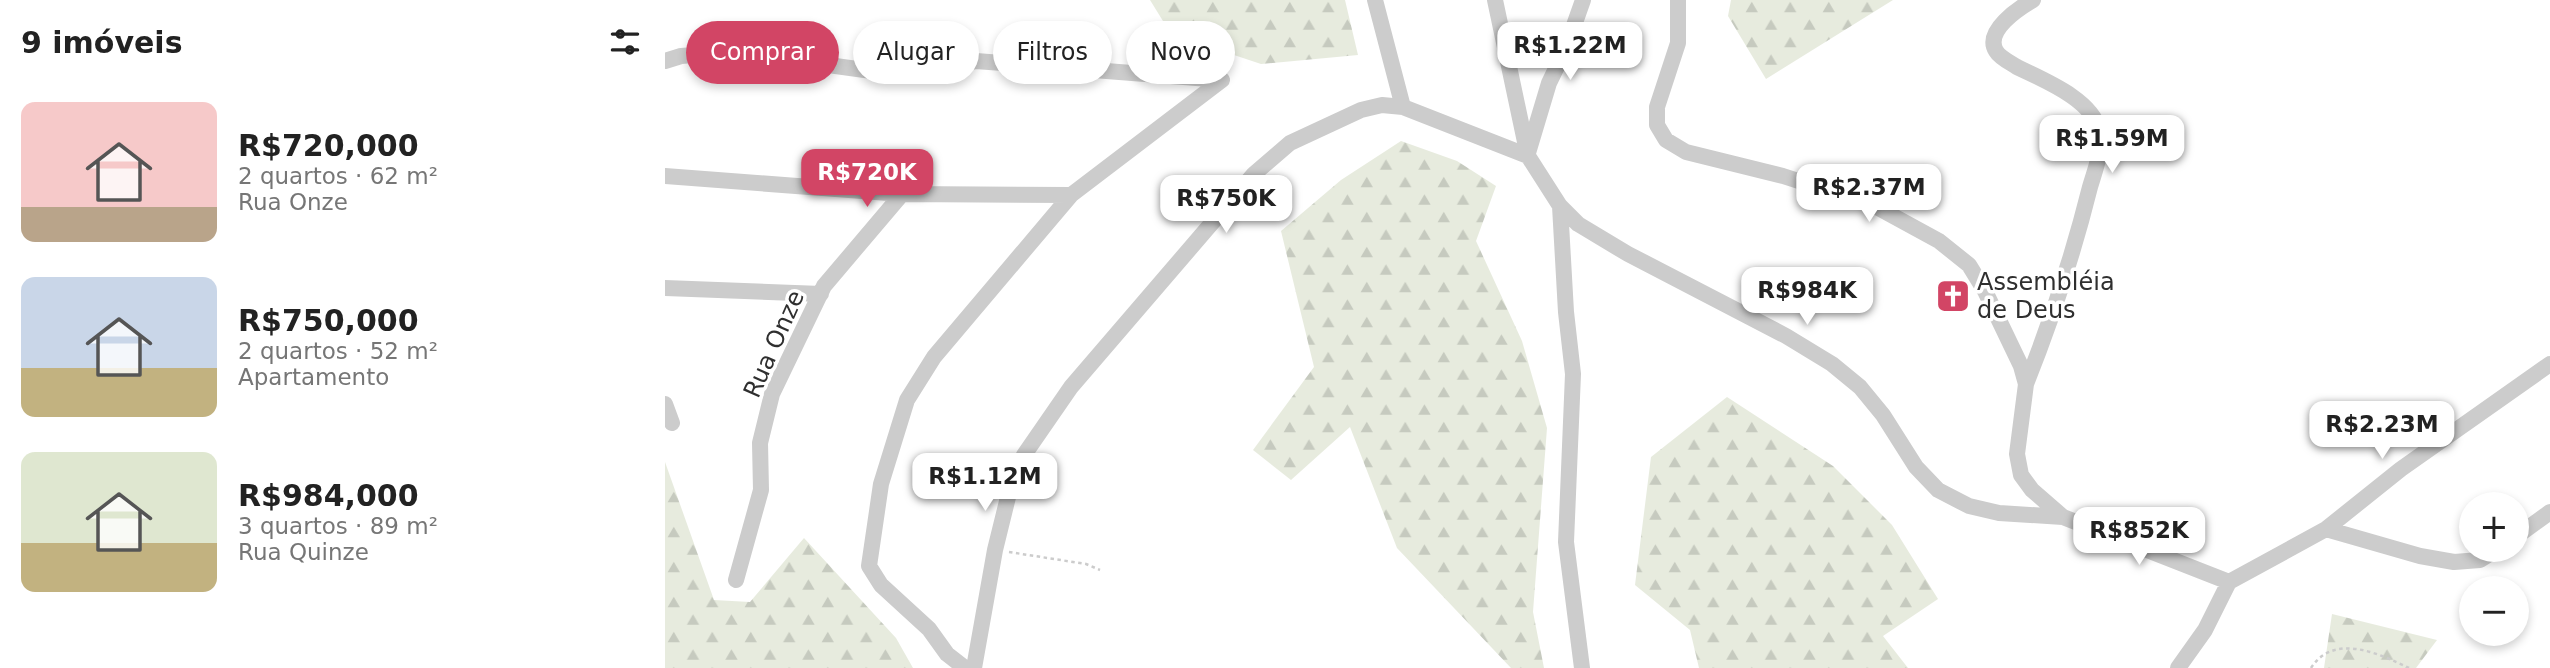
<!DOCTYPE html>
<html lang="pt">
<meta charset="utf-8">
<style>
:root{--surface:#fff;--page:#f6f6f6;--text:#222;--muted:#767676;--accent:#d24565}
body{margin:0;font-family:"DejaVu Sans",sans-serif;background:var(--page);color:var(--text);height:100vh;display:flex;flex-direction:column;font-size:26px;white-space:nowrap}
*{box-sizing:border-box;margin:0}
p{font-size:23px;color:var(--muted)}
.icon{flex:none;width:38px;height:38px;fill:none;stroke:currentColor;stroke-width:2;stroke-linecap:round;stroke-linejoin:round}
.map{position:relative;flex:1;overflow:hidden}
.panel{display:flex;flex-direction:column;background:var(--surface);width:665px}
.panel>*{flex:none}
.hud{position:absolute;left:21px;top:21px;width:665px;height:63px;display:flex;gap:14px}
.fabs{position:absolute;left:1794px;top:492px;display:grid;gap:14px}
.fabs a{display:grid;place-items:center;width:70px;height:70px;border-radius:50%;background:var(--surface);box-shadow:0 4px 10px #0003;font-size:35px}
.price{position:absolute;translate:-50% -60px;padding:0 16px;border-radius:14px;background:#fff;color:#222;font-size:23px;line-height:46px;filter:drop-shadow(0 2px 4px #0008)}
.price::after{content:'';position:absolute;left:50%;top:42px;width:21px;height:16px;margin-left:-10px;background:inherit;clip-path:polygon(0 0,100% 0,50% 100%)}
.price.selected{background:var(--accent);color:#fff}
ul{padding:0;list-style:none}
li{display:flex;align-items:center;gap:21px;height:175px;padding:0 21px}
li span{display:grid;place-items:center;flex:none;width:196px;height:140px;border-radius:14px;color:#555}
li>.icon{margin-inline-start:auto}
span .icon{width:84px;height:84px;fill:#fffc;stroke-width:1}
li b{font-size:30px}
h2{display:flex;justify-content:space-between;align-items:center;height:84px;padding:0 21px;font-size:30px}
.chip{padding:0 24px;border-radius:32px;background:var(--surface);box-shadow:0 4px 10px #0003;font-size:24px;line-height:63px}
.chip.selected{background:var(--accent);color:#fff}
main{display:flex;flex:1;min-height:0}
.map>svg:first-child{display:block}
</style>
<main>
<section class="panel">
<h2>9 imóveis<svg class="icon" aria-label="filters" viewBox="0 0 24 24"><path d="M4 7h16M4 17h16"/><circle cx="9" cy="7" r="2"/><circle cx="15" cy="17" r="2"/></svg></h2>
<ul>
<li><span style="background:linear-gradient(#f6c9c9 75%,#b9a48a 0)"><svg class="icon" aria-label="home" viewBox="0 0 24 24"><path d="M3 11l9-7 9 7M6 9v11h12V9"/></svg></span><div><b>R$720,000</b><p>2 quartos · 62 m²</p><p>Rua Onze</p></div></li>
<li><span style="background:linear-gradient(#c9d6e8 65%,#c2b280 0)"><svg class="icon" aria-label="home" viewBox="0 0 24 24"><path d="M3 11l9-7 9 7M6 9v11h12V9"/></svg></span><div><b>R$750,000</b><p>2 quartos · 52 m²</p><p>Apartamento</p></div></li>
<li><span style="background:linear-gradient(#dfe7d0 65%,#c2b280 0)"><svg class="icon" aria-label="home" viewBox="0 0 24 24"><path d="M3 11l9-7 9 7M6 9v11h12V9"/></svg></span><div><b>R$984,000</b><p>3 quartos · 89 m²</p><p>Rua Quinze</p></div></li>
</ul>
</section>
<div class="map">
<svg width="1885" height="668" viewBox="0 0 1885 668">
<defs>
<pattern id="forest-firs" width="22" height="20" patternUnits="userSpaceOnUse" patternTransform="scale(1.75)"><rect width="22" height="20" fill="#e7ebde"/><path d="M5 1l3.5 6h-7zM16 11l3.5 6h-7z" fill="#c6cabf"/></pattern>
</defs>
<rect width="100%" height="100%" fill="#fff"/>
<path fill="url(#forest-firs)" d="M485 0H680L693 55 596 64 506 34Z
M1066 0H1228L1101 79 1063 16Z
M736 141 792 161 831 186 811 241 857 341 882 428 868 612 879 668H846L732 548 685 427 626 480 588 450 649 367 616 231 676 180Z
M1062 397 1168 466 1227 525 1273 599 1218 636 1243 668H1034L1025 630 970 585 986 457Z
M0 462 49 600 85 602 139 538 231 638 248 668H0Z
M1667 614 1772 640 1751 668H1659Z"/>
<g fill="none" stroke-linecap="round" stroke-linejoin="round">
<path stroke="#ccc" stroke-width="2.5" stroke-dasharray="3.5 3.5" stroke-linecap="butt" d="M344 552 421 564 435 570
M1646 668C1669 632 1715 654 1744 668"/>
<path stroke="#ccc" stroke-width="16" d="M710 0 738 107
M830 0 863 156 895 206 913 224 963 254 1121 336 1167 364 1195 387 1218 415 1251 467 1273 490 1304 506 1334 513 1398 517 1564 582
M1013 0V43L992 107V125L1001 140 1021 152 1118 176 1208 205 1274 241 1304 265 1320 291 1356 366 1361 384 1352 454 1356 475 1367 490 1398 517
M0 61 16 56 69 52 243 76 311 61 557 80
M863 153 884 83 901 48 918 0
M0 176 237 194 406 195
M895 206 901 312 908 374 901 542 917 668
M0 288 156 294
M1361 384C1387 319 1408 255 1425 187 1430 170 1439 148 1434 130 1427 99 1378 80 1352 67 1346 63 1335 58 1331 51 1319 31 1354 8 1368 0
M0 404 7 423
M1661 529 1755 556 1789 562 1815 560 1831 550
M1852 536 1885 512
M71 580 96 490 95 443 107 394 159 286 237 194
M1564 582 1661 529 1736 469 1885 364
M300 668 282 654 264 629 216 585 204 566 216 484 242 400 269 357 406 195 557 80
M309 668 330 550 346 485 359 455 406 387 589 174 625 143 696 110 717 105 738 107 863 156
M1513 668 1540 630 1564 582"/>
</g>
<defs>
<g id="church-square" transform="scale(1.75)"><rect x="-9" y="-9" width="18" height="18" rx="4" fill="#d24565" stroke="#fff"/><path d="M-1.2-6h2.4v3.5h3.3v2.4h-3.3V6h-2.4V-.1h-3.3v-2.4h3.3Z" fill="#fff"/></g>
</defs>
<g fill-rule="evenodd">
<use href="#church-square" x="1288" y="296"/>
</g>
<g text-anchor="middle" stroke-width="7" stroke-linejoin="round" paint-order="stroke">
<g font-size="24" fill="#2f2f2f" stroke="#fff" text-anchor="start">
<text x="1312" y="290">Assembléia<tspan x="1312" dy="28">de Deus</tspan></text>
</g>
<g font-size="24" fill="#2f2f2f" stroke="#fff">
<text transform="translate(109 344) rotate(-66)" y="8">Rua Onze</text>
</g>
</g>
</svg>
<div class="fabs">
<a>+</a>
<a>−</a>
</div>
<b class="price" style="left:905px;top:82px">R$1.22M</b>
<b class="price" style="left:1447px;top:175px">R$1.59M</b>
<b class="price selected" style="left:202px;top:209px">R$720K</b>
<b class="price" style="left:1204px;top:224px">R$2.37M</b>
<b class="price" style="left:561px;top:235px">R$750K</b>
<b class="price" style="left:1142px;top:327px">R$984K</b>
<b class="price" style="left:1717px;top:461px">R$2.23M</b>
<b class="price" style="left:320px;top:513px">R$1.12M</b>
<b class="price" style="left:1474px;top:567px">R$852K</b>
<div class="hud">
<a class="chip selected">Comprar</a>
<a class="chip">Alugar</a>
<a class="chip">Filtros</a>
<a class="chip">Novo</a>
</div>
</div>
</main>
